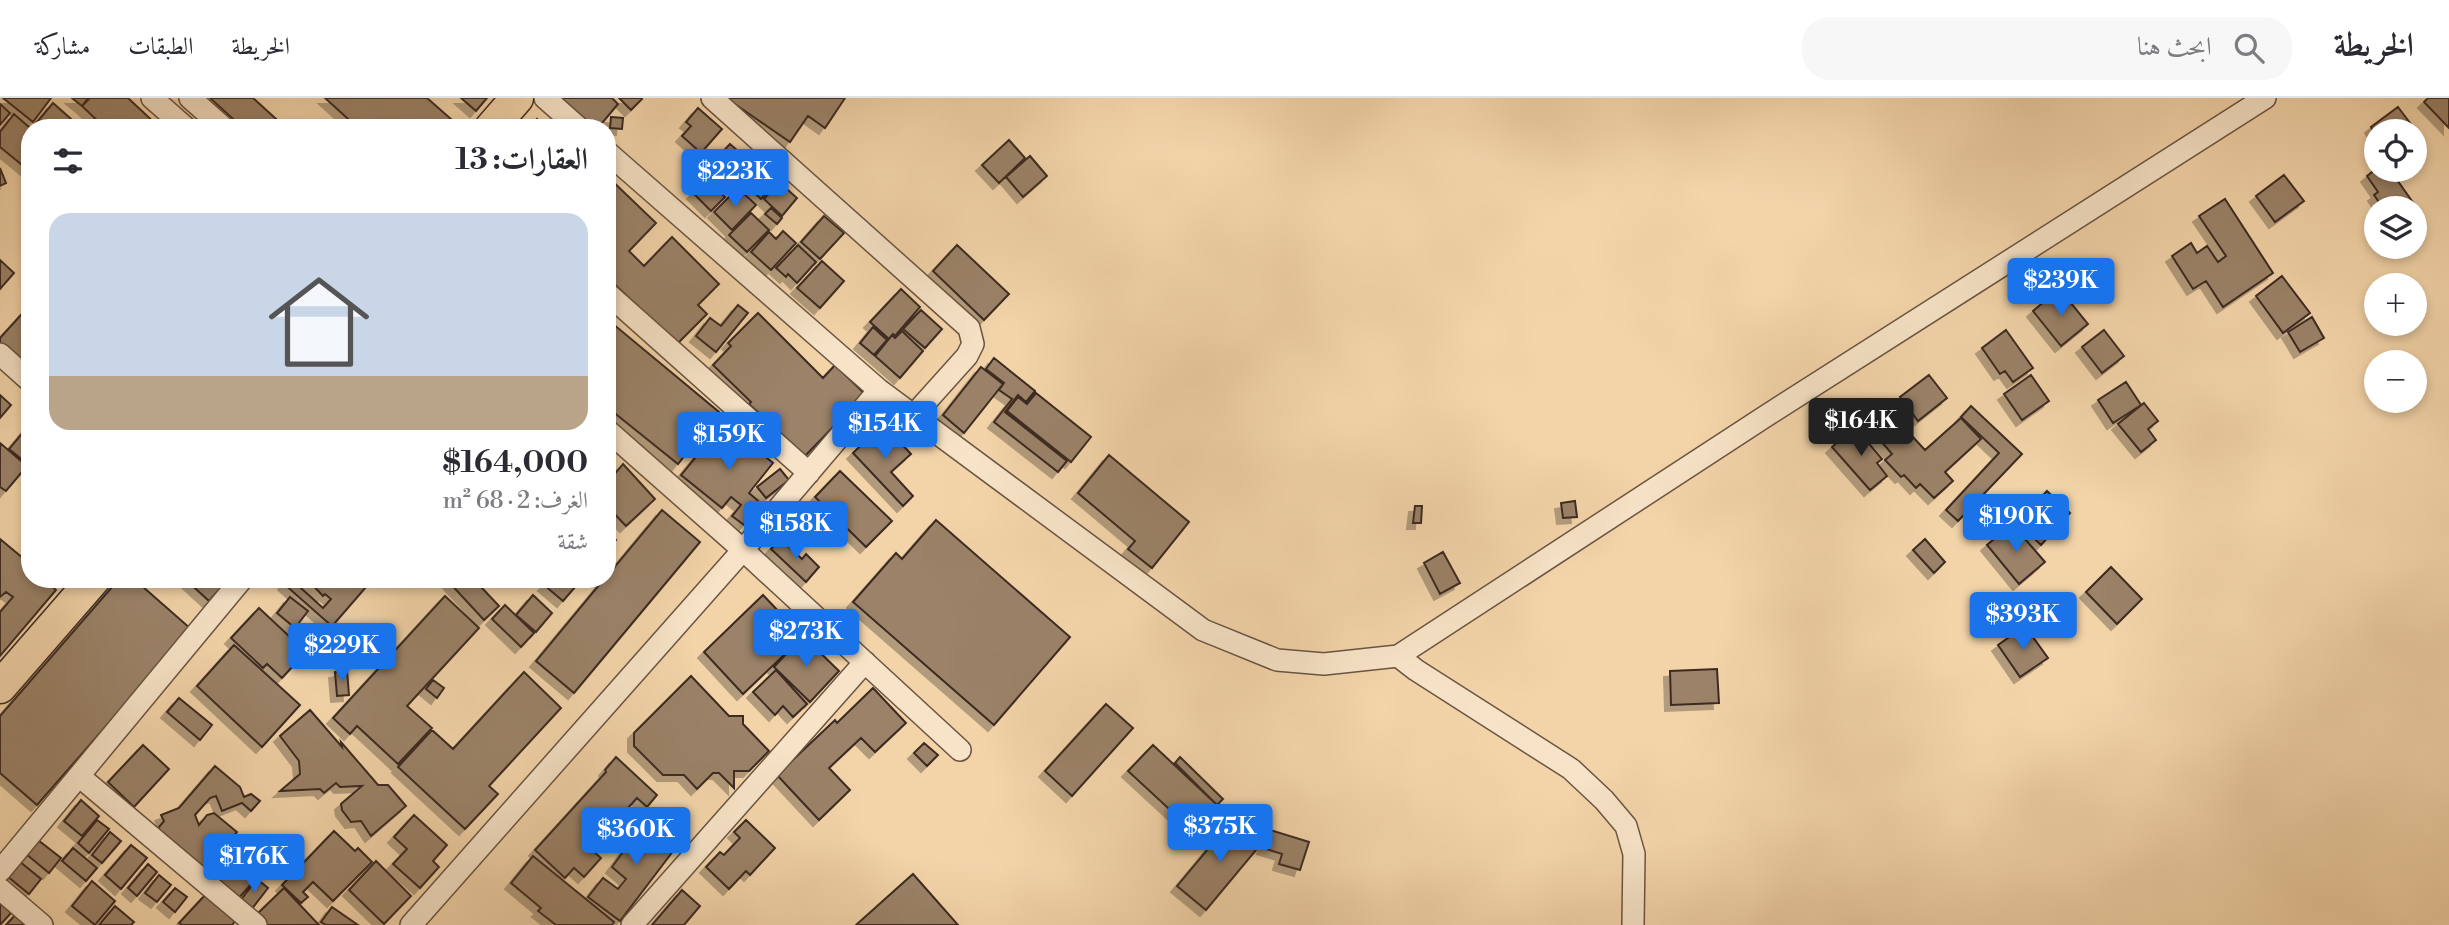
<!DOCTYPE html>
<html lang="ar">
<meta charset="utf-8">
<style>
:root{--surface:#fff;--page:#f7f7f7;--text:#2b2b33;--muted:#7c7c81;--line:#e1e1e2;--accent:#1a73e8}
body{margin:0;font-family:"Libre Bodoni",Amiri,serif;background:var(--page);color:var(--text);direction:rtl;height:100vh;display:flex;flex-direction:column;font-size:26px;white-space:nowrap}
*{box-sizing:border-box;margin:0}
p{font-size:23px;color:var(--muted)}
.icon{flex:none;width:38px;height:38px;fill:none;stroke:currentColor;stroke-width:2;stroke-linecap:round;stroke-linejoin:round}
.map{position:relative;flex:1;overflow:hidden;direction:ltr}
.side{position:absolute;left:21px;top:21px;width:595px;height:469px;display:flex;flex-direction:column;background:var(--surface);border-radius:28px;box-shadow:0 4px 10px #0003;direction:rtl}
.side>*{flex:none}
.buttons{position:absolute;left:2364px;top:21px;display:grid;gap:14px}
.buttons a{display:grid;place-items:center;width:63px;height:63px;border-radius:50%;background:var(--surface);box-shadow:0 4px 10px #0003;font-size:35px}
.price{position:absolute;translate:-50% -60px;padding:0 16px;border-radius:7px;background:var(--accent);color:#fff;font-size:23px;line-height:46px;filter:drop-shadow(0 2px 4px #0008)}
.price::after{content:'';position:absolute;left:50%;top:42px;width:21px;height:16px;margin-left:-10px;background:inherit;clip-path:polygon(0 0,100% 0,50% 100%)}
.price.active{background:#222;color:#fff}
ul{padding:0;list-style:none}
li{display:grid;align-content:center;gap:14px;height:371px;padding:0 28px}
li span{display:grid;place-items:center;height:217px;border-radius:21px;color:#555}
li>.icon{margin-inline-start:auto}
span .icon{width:126px;height:126px;fill:#fffc;stroke-width:1}
li b{font-size:30px}
h2{display:flex;justify-content:space-between;align-items:center;height:84px;padding:0 28px;font-size:30px}
header{display:flex;align-items:center;gap:42px;box-sizing:border-box;height:98px;padding:0 35px;background:var(--surface);border-bottom:2px solid var(--line)}
header strong{font-size:33px}
nav{display:flex;gap:38px;margin-inline-start:auto;font-size:24px}
.search{width:490px;height:63px;background:var(--page);display:flex;align-items:center;gap:18px;box-sizing:border-box;padding:0 24px;border-radius:28px;color:var(--muted);font-size:26px}
.map>svg:first-child{display:block}
</style>
<header>
<strong>الخريطة</strong>
<div class="search"><svg class="icon" aria-label="search" viewBox="0 0 24 24"><circle cx="10" cy="10" r="6"/><path d="M15 15l6 6"/></svg>ابحث هنا</div>
<nav><a>الخريطة</a><a>الطبقات</a><a>مشاركة</a></nav>
</header>
<div class="map">
<svg width="2449" height="827" viewBox="0 0 2449 827">
<defs>
<filter id="shadow"><feDropShadow dx="-6" dy="6" stdDeviation="0" flood-color="#0004"/></filter>
</defs>
<rect width="100%" height="100%" fill="#f3d4a9"/>
<filter id="stains"><feTurbulence type="fractalNoise" baseFrequency=".00286" numOctaves="4"/><feColorMatrix values="0 0 0 0 .2 0 0 0 0 .09 0 0 0 0 .02 0 0 0 .5 -.17"/></filter>
<radialGradient id="worn" r=".72"><stop offset=".6" stop-color="#630" stop-opacity="0"/><stop offset="1" stop-color="#630" stop-opacity=".3"/></radialGradient>
<path fill="#9b8268" stroke="#3c2a21" stroke-width="2" filter="url(#shadow)" d="M3 0H51L33 24Z
M72 0H88L82 8Z
M90 0H128L158 28 105 30 82 8Z
M210 0H253L286 30H243Z
M325 0H427L460 29 358 30Z
M461 0H487L476 13Z
M558 0H612L618 6 598 30H593Z
M619 0H641L642 1 631 12Z
M726 0H845L825 30 808 18 790 44Z
M2428 0H2449V30L2424 4Z
M53 5 71 21 64 30H32Z
M0 6 10 15 0 27Z
M2398 9 2416 33H2376V37L2371 29Z
M698 10 722 31 701 55 682 38 691 28 686 24Z
M14 16 30 30V67L27 71 0 49V34Z
M611 19 623 20 622 31 610 30Z
M537 21 546 30H528Z
M1009 42 1025 60 999 85 982 67Z
M730 46 753 66 734 88 718 74 724 66 717 60Z
M1030 58 1047 78 1023 99 1006 79Z
M761 67 778 82 761 101 745 86Z
M0 70 6 85 0 88Z
M2376 71 2390 72 2424 120 2415 127V110H2383L2374 97 2378 94 2367 78Z
M2284 77 2304 103 2275 124 2256 98Z
M607 78 656 125 629 153 644 168 672 139 719 186 698 207 707 216 677 246 607 179Z
M707 81 725 99 711 113 693 95Z
M779 84 797 100 782 118 764 101Z
M738 90 756 107 732 132 714 114Z
M2225 101 2273 175 2223 209 2206 183 2193 191 2172 158 2191 145 2197 155 2207 148 2218 164 2226 158 2199 118Z
M771 110 782 120 777 126 765 116Z
M751 115 769 132 747 154 729 137Z
M824 118 844 135 820 161 801 144Z
M783 133 796 145 771 172 751 154 769 134 776 141Z
M798 147 816 164 797 185 788 176 786 179 776 170Z
M957 147 1009 196 984 222 933 173Z
M0 162 14 175 0 191Z
M822 163 844 183 820 210 797 190Z
M2282 178 2310 215 2283 235 2256 198Z
M901 191 920 209 895 238 893 236 889 241 870 224Z
M2062 194 2088 226 2061 248 2033 213 2051 198 2054 202Z
M30 207V273L0 245V240Z
M738 207 748 215 716 254 696 238 710 220 721 228Z
M921 212 942 231 925 250 903 231Z
M758 215 823 280 835 267 865 296 805 358 749 306 751 304 713 267 731 248 728 245Z
M2312 219 2324 240 2300 254 2288 234Z
M607 221 719 314 678 366 607 309Z
M873 229 887 242 874 257 860 245Z
M2006 232 2033 270 2013 284 2005 273 2000 276 1982 250Z
M2104 232 2124 258 2102 275 2082 249Z
M902 233 923 253 900 280 875 258 892 237 895 240Z
M994 260 1035 293 1026 304 1018 297 1005 314 1067 363 1058 374 994 324 1012 301 999 292 1004 285 986 271Z
M981 269 1003 286 964 335 943 317Z
M1929 277 1947 300 1918 323 1900 299Z
M2031 277 2049 303 2022 322 2004 296Z
M2126 284 2141 307 2113 325 2098 302Z
M1036 295 1091 339 1071 364 1007 313 1018 299 1027 306Z
M0 297 11 307 0 320Z
M2144 305 2158 323 2148 331 2156 342 2141 354 2118 326Z
M1971 308 2022 356 1958 423 1946 412 1999 355 1961 319Z
M1893 315 1902 325 1896 330 1908 342 1912 338 1925 352 1961 320 1981 341 1945 374 1953 383 1934 400 1920 386 1916 390 1904 377 1901 379 1885 362 1892 356 1873 334Z
M30 326V368L9 351Z
M883 326 911 356 891 374 913 398 903 408 853 355Z
M722 327 742 344 744 341 773 365 749 395 762 406 744 427 732 418 741 407 731 399 722 410 681 377Z
M1855 329 1882 361 1877 365 1887 378 1870 392 1832 349Z
M0 345 27 368 6 393 0 389Z
M1109 357 1189 424 1152 470 1128 451 1135 443 1078 395Z
M623 366 655 401 626 428 607 408V385Z
M780 371 789 382 766 400 757 389Z
M840 373 892 423 866 449 815 399Z
M2047 393 2070 415 2041 447 2017 424Z
M1575 403 1577 419 1563 420 1561 405Z
M1415 408H1422L1421 425H1413Z
M662 412 700 444 574 595 536 563 604 481H607V478Z
M936 422 1070 539 994 627 853 504 896 455 902 461Z
M2012 426 2045 464 2019 486 1987 447Z
M607 434 616 442 607 452Z
M0 441 30 466V481H44L56 492 0 558V514L13 499 6 494 0 499Z
M780 441 802 461 806 456 819 469 806 484 771 451Z
M1925 441 1945 464 1934 475 1913 452Z
M1443 454 1460 485 1440 496 1424 465Z
M2111 469 2142 501 2117 526 2086 494Z
M119 481H134L191 531 37 707 0 675V618Z
M185 481H229L209 503Z
M288 481H291L323 510 331 501 325 496 323 498 307 481H373L334 526 352 541 338 558 330 551 342 537 284 486Z
M446 481H492L482 490 499 508 484 522Z
M550 481H582L563 503 544 487Z
M533 497 552 515 536 534 516 517Z
M763 497 803 539 743 596 704 554Z
M445 498 479 530 407 608 432 630 398 666 357 628 350 636 333 620Z
M290 499 308 513 295 530 277 515Z
M505 507 534 535 521 549 492 521Z
M259 510 306 554 282 580 267 566 263 570 231 540Z
M2025 528 2048 560 2020 579 1998 547Z
M803 538 839 573 810 604 774 569Z
M234 547 300 607 262 649 197 588Z
M1717 571 1719 605 1671 607 1670 573Z
M347 572 349 597 337 598 335 574Z
M776 572 807 606 793 619 783 608 775 617 753 594Z
M524 574 561 610 489 688 498 696 465 731 398 669 432 632 453 651Z
M691 578 729 618H743V626L769 653 749 673H734V690L719 675H713L697 691 684 677H663L634 648V635Z
M433 582 444 590 437 600 426 591Z
M873 590 906 625 875 654 861 640 829 670 850 692 819 722 777 677 835 622 837 625Z
M179 600 212 627 200 642 167 614Z
M1106 606 1133 630 1072 698 1045 673Z
M310 612 342 649 341 644 378 687H388L406 708 371 738 361 723 351 724 342 712 341 706 362 688 340 689 336 685 324 695 320 691 280 693 300 676 299 663 280 638Z
M924 645 938 657 927 668 914 655Z
M143 647 169 671 134 709 108 684Z
M1153 647 1217 707 1193 733 1128 673Z
M616 659 657 697 647 709 637 700 591 751 601 760 584 779 574 770 565 780 535 752 606 674 605 672Z
M1180 659 1223 701 1217 707 1175 665Z
M215 668 240 689 244 699 251 696 260 703 251 713 242 705 222 713 216 698 210 700 195 717 199 727 207 717 214 715 237 734 213 761 219 759 237 739 241 737 261 754 250 766 255 782 236 803 154 735 164 723 161 717 179 710Z
M81 702 99 718 82 738 64 723Z
M643 716 680 744 620 823 588 799 603 780 618 791 626 781 612 769 631 743 626 739Z
M414 717 447 747 433 763 439 769 420 790 393 766 407 751 394 739Z
M1233 721 1262 745 1206 812 1177 788Z
M97 722 109 731 89 755 78 745Z
M746 722 775 750 750 777 746 773 729 791 706 769 720 754 724 757 740 740 734 734Z
M1270 732 1309 744 1300 772 1279 766 1282 756 1263 750Z
M334 733 355 753 358 750 372 764 333 803 313 784 303 794 308 799 301 805 282 787Z
M110 734 121 743 102 765 92 757Z
M38 742 61 760 49 775 26 756Z
M131 747 147 760 121 791 105 777Z
M73 750 97 770 86 783 62 763Z
M533 758 614 824 612 827H556L538 813 541 810 511 785Z
M19 763 41 781 29 796 7 778Z
M376 763 411 798 384 826 349 792Z
M148 766 157 774 137 798 128 790Z
M913 776 958 827H856Z
M159 777 171 787 157 804 145 795Z
M257 781 268 790 251 812 240 803Z
M92 783 115 803 95 827 72 808Z
M175 790 187 799 175 814 163 804Z
M284 790 319 827H265L256 817Z
M682 792 700 808 684 827H652Z
M207 795 236 822 232 827H182L179 825Z
M0 803 12 814 0 827Z
M115 808 134 824 131 827H99Z
M332 809 358 827H326L321 824Z
M18 814 31 827H6Z"/>
<g fill="none" stroke-linecap="round" stroke-linejoin="round">
<g stroke="#6a5443" stroke-width="24">
<path id="street" d="M152 0 186 30
M190 0 224 30
M545 0 579 30
M712 0 969 230 973 246 967 258 914 317
M607 54 879 292 1203 532 1277 562 1324 566 1398 558 1769 316 2265 0
M607 195 809 375
M0 256 30 283
M607 332 743 452 960 652
M1398 558 1416 572 1571 671 1604 702 1626 728 1634 756 1633 827
M79 678 256 827
M0 773 242 481
M0 791 42 827
M411 827 743 452 879 292
M632 827 865 564"/>
</g>
<g stroke="#3c2a21" stroke-width="35">
<path id="primary" d="M491 30 517 0
M0 589 94 481"/>
</g>
<use href="#street" stroke="#f7e3c7" stroke-width="21"/>
<use href="#primary" stroke="#f3d4a9" stroke-width="32"/>
</g>
<rect width="100%" height="100%" filter="url(#stains)"/>
<rect width="100%" height="100%" fill="url(#worn)"/>
</svg>
<div class="buttons">
<a><svg class="icon" aria-label="locate" viewBox="0 0 24 24"><circle cx="12" cy="12" r="6"/><path d="M12 2v4M12 18v4M2 12h4M18 12h4"/></svg></a>
<a><svg class="icon" aria-label="layers" viewBox="0 0 24 24"><path d="M12 4l9 5-9 5-9-5zM3 14l9 5 9-5"/></svg></a>
<a>+</a>
<a>−</a>
</div>
<b class="price" style="left:735px;top:111px">$223K</b>
<b class="price" style="left:2061px;top:220px">$239K</b>
<b class="price active" style="left:1861px;top:360px">$164K</b>
<b class="price" style="left:885px;top:363px">$154K</b>
<b class="price" style="left:729px;top:374px">$159K</b>
<b class="price" style="left:2016px;top:456px">$190K</b>
<b class="price" style="left:796px;top:463px">$158K</b>
<b class="price" style="left:2023px;top:554px">$393K</b>
<b class="price" style="left:806px;top:571px">$273K</b>
<b class="price" style="left:342px;top:585px">$229K</b>
<b class="price" style="left:1220px;top:766px">$375K</b>
<b class="price" style="left:636px;top:769px">$360K</b>
<b class="price" style="left:254px;top:796px">$176K</b>
<section class="side">
<h2>العقارات: 13<svg class="icon" aria-label="filters" viewBox="0 0 24 24"><path d="M4 7h16M4 17h16"/><circle cx="9" cy="7" r="2"/><circle cx="15" cy="17" r="2"/></svg></h2>
<ul>
<li><span style="background:linear-gradient(#c9d6e8 75%,#b9a48a 0)"><svg class="icon" aria-label="home" viewBox="0 0 24 24"><path d="M3 11l9-7 9 7M6 9v11h12V9"/></svg></span><div><b>$164,000</b><p>الغرف: 2 · 68 m²</p><p>شقة</p></div></li>
</ul>
</section>
</div>
